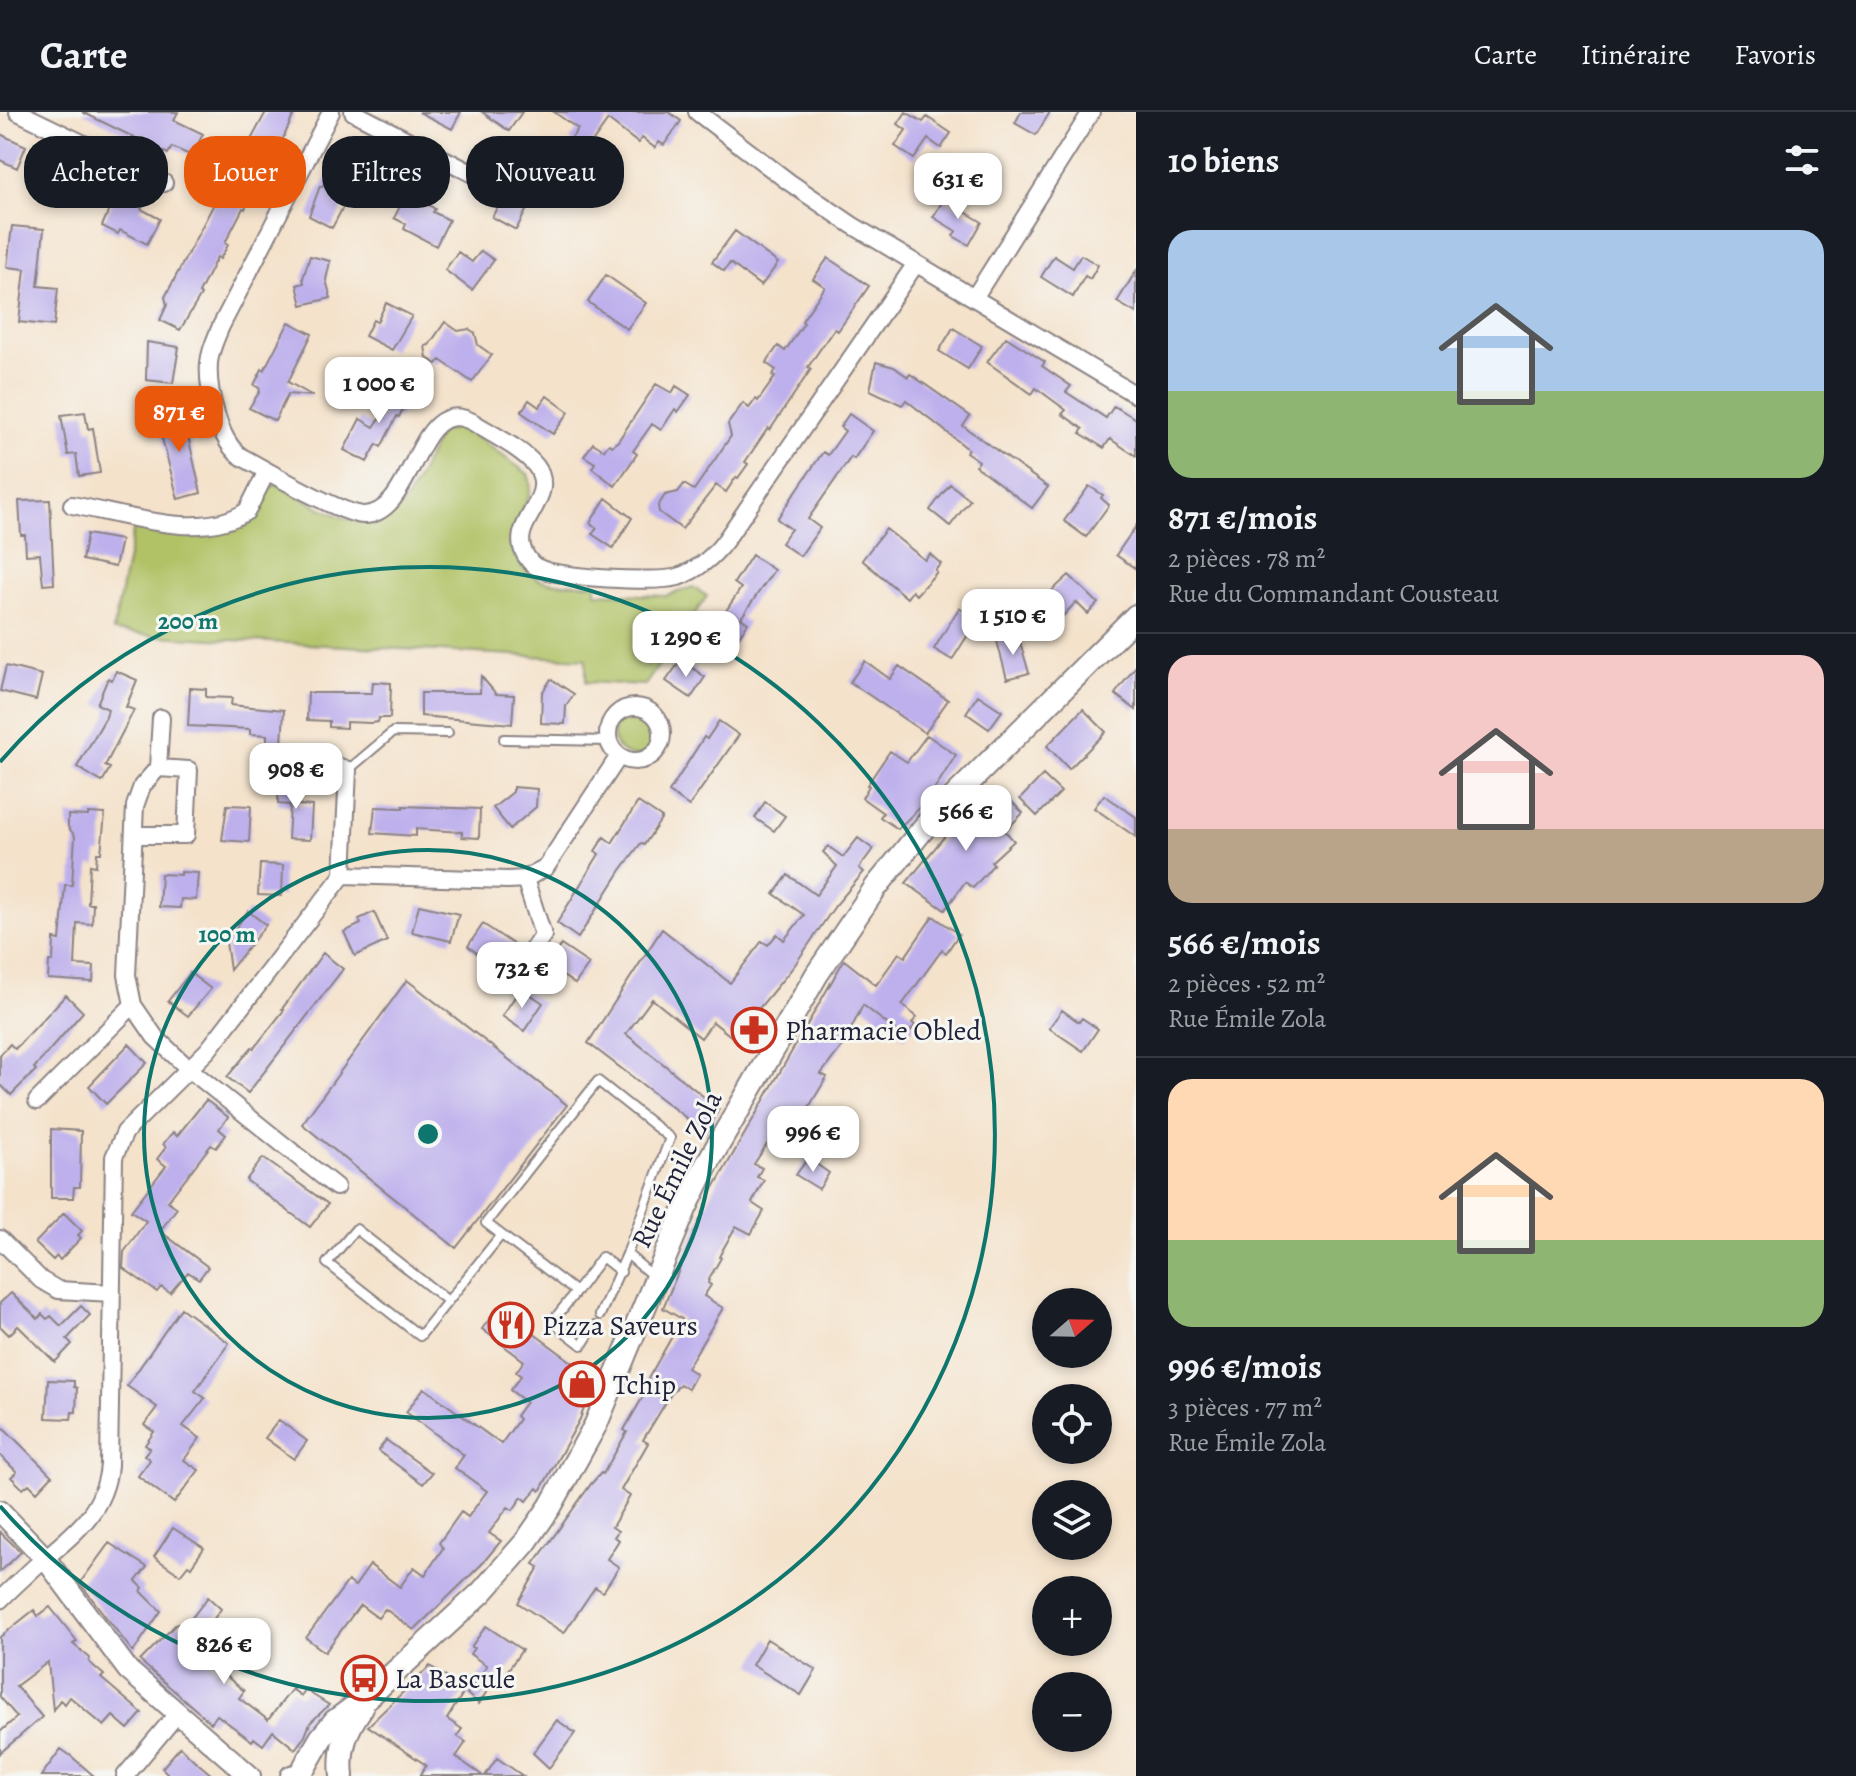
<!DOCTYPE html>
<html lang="fr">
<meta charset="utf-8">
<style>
:root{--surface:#171b24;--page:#242831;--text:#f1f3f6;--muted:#9ea1a6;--line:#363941;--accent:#ea580c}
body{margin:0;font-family:Alegreya,serif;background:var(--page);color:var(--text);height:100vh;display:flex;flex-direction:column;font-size:30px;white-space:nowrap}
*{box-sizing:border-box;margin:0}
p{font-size:26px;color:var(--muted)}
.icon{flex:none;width:44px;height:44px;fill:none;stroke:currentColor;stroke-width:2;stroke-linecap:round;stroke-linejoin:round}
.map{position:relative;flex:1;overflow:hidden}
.sheet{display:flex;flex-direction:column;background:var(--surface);width:720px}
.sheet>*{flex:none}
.top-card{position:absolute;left:24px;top:24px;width:760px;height:72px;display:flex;gap:16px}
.needle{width:52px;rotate:70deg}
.buttons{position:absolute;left:1032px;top:1176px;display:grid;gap:16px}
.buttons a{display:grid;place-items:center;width:80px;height:80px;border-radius:50%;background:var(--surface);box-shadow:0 4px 12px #0003;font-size:40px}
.price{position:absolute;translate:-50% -68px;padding:0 18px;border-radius:16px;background:#fff;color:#222;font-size:26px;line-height:52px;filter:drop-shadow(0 2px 4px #0008)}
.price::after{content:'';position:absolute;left:50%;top:48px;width:24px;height:18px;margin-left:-12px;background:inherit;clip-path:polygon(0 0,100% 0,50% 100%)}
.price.on{background:var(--accent);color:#fff}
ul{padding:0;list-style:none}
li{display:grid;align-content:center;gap:16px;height:424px;padding:0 32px}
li+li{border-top:2px solid var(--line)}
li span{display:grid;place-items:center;height:248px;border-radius:24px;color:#555}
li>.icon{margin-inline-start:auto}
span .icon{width:144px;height:144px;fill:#fffc;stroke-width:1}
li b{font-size:34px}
h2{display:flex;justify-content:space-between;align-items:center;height:96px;padding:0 32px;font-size:34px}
.tag{padding:0 28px;border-radius:32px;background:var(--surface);box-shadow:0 4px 12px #0003;font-size:28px;line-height:72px}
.tag.on{background:var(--accent);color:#fff}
header{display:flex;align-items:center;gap:48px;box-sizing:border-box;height:112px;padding:0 40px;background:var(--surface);border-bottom:2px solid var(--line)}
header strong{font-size:38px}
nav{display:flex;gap:44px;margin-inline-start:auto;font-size:28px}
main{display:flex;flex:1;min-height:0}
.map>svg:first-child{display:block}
</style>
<header>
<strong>Carte</strong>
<nav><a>Carte</a><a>Itinéraire</a><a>Favoris</a></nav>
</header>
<main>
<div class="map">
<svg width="1136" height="1664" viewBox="0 0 1136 1664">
<rect width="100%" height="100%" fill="#f6f6f2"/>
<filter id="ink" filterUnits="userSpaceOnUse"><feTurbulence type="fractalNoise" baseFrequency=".0125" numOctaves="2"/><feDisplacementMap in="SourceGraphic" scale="16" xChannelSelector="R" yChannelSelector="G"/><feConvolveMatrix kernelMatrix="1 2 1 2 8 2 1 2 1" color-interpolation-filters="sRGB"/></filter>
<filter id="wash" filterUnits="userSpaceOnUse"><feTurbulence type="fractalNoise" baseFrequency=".006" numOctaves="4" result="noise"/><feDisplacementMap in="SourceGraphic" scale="32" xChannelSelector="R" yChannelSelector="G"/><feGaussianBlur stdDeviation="1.8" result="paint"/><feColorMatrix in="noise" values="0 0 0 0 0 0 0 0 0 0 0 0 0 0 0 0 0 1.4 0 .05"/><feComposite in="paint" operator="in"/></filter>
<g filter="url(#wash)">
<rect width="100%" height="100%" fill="#f4e2cb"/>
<path fill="#b1c266" stroke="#6a7250" stroke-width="2" d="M456 315 465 317 528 362C542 396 490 415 521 453 525 458 533 465 540 468 553 473 581 471 596 472V481L666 484 693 475 707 484 645 573 586 570V547L155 524 113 519 135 410C170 417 219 434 248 404 261 391 258 381 277 372 309 388 371 434 401 395 415 378 426 348 436 328L442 320Z
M613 622a22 22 0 1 1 44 0a22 22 0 1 1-44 0Z"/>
<g id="blocks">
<path fill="#beb0ec" d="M82 0H178L174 8 203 22 192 44 172 35 168 42Z
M266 0H295L276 42 274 41 245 97 243 96 225 131 228 133 220 147 217 145 199 181 201 183 180 218 160 208 167 193 165 185 217 86 219 87Z
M419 0H461L452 17Z
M482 0H522L509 19Z
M554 0H669L681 9 664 33 659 30 655 36 642 26 638 31 608 8 586 39 570 28 578 17Z
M906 0 923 10 927 5 951 21 941 36 928 27 914 47 895 34 906 18 898 12Z
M1021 0H1050L1036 23 1015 11Z
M0 22 26 34 17 56 0 48Z
M351 28 373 39 332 116 309 104 320 74 322 75 337 47 341 49Z
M515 62 539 74 516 118 492 105Z
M408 79 435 97 433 100 449 108 436 134 404 117 406 112 394 106Z
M127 83 144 90 141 97 160 107 147 132 120 118 118 122 102 114 115 84 124 89Z
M944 87 982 110 969 133 953 124 956 119 933 105Z
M12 114 44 117 38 174 58 176 54 214 19 210 25 157 7 155Z
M735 119 778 151 761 174 730 151 724 159 712 150Z
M481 139 494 148 472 178 445 158 458 140 472 150Z
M1081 143 1098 153 1090 167 1085 164 1073 185 1041 165 1054 144 1073 156Z
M310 144 330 149 326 168 331 186 302 193 297 173 304 171 303 166Z
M828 146 869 174 838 219 834 217 808 255 811 257 770 318 768 316 745 350 748 352 738 366 736 365 726 380 716 373 682 417 659 400 658 394 665 383 678 380 684 372 694 378 731 324 728 312 743 291 749 296 756 287 758 289 775 265 772 263 776 258 766 251 778 234 785 239 804 211 802 209 825 175 813 167Z
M1136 159V201L1117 190Z
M606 163 646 191 627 217 588 190Z
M386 191 412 204 392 238 365 224 373 208 377 210Z
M289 210 312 222 288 270 313 284 288 282 275 309 249 296 260 279 259 276 254 273 262 257 264 258Z
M445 210 458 219 469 217 475 221 478 233 492 243 472 270 440 248 437 252 427 246 425 234 429 233Z
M953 216 982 234 968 257 939 239Z
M1006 225 1045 250 1042 254 1071 274 1066 280 1106 306 1114 294 1136 307V344L1110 327 1104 336 1080 321 1083 317 1062 302 1066 298 1036 276 1032 282 987 250Z
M147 230 179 235 173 271 146 268Z
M876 250 894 255 908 265 910 262 970 304 963 314 1048 375 1032 396 976 354 979 349 966 340 968 337 906 288 902 293 870 278Z
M410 262 418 266 399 305 397 304 381 335 377 332 367 350 344 338 360 307 374 315Z
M656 272 672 281 676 274 690 283 678 300 675 297 661 318 652 312 633 339 637 342 615 374 592 356 595 351 584 344 593 331 604 338 609 332 612 334 618 329Z
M547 284 569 300 553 322 521 300 529 288 539 295Z
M182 298 201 381 178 387 156 304Z
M85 300 88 317 93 316 100 361 79 364 76 342 68 343 61 303Z
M849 302 873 319 854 347 851 345 808 407 820 416 800 444 781 431 791 417 777 407 823 340 828 343 845 319 840 315Z
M950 372 970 388 950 414 930 398Z
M1089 374 1103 383 1101 386 1109 393 1086 425 1064 409Z
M606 386 632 406 613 436 592 422 597 416 590 411Z
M50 388 54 472 43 473 40 442 26 443 25 423H21L19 389Z
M1136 414V457L1116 443Z
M886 417 925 448 930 442 941 452 935 458 937 460 916 483 912 479 907 486 862 448Z
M87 422 121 428 115 455 82 448Z
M752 443 774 458 741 506 748 511 728 541 693 518 702 505 716 514 741 476 734 471Z
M1069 463 1098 491 1088 502 1076 490 1063 504 1044 486Z
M959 496 978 507 952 548 934 537Z
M1018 523 1029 561 1007 567 997 529Z
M681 548 705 565 691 586 666 569Z
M865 549 890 567 899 554 948 588 925 621 850 570Z
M6 554 42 563 36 588 0 579Z
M1136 554V598L1115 582Z
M116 559 137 568 126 595 134 598 105 654 110 656 102 670 77 655 106 605 108 597 97 592 108 566 112 568Z
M481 564 496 582 514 583 512 612 421 604V581H480Z
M551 567 574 582 566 594 565 612 541 611 542 581Z
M373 570 391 571 390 606H379L378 610 371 611 346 610V616L329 615V609L307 608 308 581H372Z
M190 576 206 577V585L232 586 231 593 284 598 281 650 267 649V623L250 622V617L188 614Z
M978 583 1002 599 989 617 966 601Z
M1083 597 1106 620 1069 657 1047 634Z
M719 609 739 623 689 694 669 680 704 625 707 627Z
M927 623 956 643 928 687 898 717 880 705 883 701 862 686 869 674 867 673 890 639 907 650Z
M1043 663 1061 680 1037 704 1020 687Z
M279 669 299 670 298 693 312 694 310 728 288 727 290 693 278 692Z
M513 675 537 677 536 695 510 717 493 696 513 680Z
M1104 683 1136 705V725L1094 696Z
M1007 685 1023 701 1005 719 1014 729 991 750 994 752 973 776 965 770 945 798 906 771 963 702 970 709 990 689 993 692 997 689 1000 692Z
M638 690 662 706 644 733 641 731 621 758 578 826 557 811 599 742 595 739 604 725 612 731Z
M765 690 785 704 774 719 755 706Z
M227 693 251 694 249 730 222 728Z
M403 694 480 697 479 726 462 725V720L416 717V724L372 721 375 695 403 696Z
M88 701 105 702 101 741H97L96 754 90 753 88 792H93L92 812 77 811 75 853 94 854 93 870 48 867 49 849H53L54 827 60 828 65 773H72L75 724 68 715V703L88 704Z
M858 726 873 737 859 756 864 760 835 794 794 854 751 906 765 916 751 940 713 910 701 926 652 887 626 922 719 997 706 1021 588 931 662 817 730 871 762 829 768 833 777 822 784 828 804 803 774 782 788 763 816 783 837 754 823 740 828 734 843 745Z
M260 752 283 753 282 784 258 783Z
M181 760 198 761 196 788 181 787 180 796 159 795 161 762 181 763Z
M419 793 459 802 451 829 412 820Z
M248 799 266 813 230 858 226 830Z
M374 800 387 829 355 844 344 820 361 812 359 807Z
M933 804 959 822 946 841 942 838 902 893 917 905 912 911 915 913 905 926 863 893 843 933 821 962 827 965 800 1010 790 1004 786 1010 783 1008 754 1052 762 1056 757 1065 764 1068 752 1091 764 1099 751 1122 736 1114 722 1139 719 1145 721 1146 710 1165 708 1171 711 1173 704 1184 723 1196 687 1256 696 1262 688 1277 680 1272 671 1282 643 1328 648 1331 621 1378 630 1384 612 1415 618 1419 614 1425 619 1428 607 1447 619 1455 603 1480 595 1475 564 1521 518 1491 539 1455 534 1452 591 1372 601 1361 603 1362 627 1320 624 1318 649 1274 645 1272 682 1207 663 1196 712 1079 844 848 876 873 899 841 905 845Z
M483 812 516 834 500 859 468 834Z
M561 833 589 852 575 872 547 853Z
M323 841 343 857 248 981 227 965 252 935 254 936 284 898 282 897Z
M190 861 211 877 188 904 168 889Z
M407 868 567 993 456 1136 302 1012Z
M521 876 543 891 524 919 502 904Z
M66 883 83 900 34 956 36 958 11 983 0 972V943L10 932 15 937Z
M1062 898 1079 910 1082 906 1098 917 1083 939 1049 916Z
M129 932 147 951 106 992 89 974Z
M206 988 228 1005 219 1017 226 1023 216 1036 211 1033 168 1089 177 1096 160 1119 208 1155 199 1167 188 1160 170 1181 161 1175 157 1180 123 1156 124 1140 146 1109 131 1099 166 1054 157 1047 166 1035 163 1032 173 1020 177 1024Z
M51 1017 81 1019 80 1075H74L73 1086H51Z
M263 1046 328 1092 310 1115 246 1068Z
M808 1046 829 1061 819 1077 796 1063Z
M64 1101 82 1119 78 1123 81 1126 60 1148 57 1144 53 1148 35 1131Z
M11 1181 38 1207 42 1202 47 1207 51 1204 61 1214 81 1194 90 1203 67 1227 72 1232 55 1250 18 1214 9 1223 0 1214V1191Z
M498 1195 595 1267 580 1307 540 1379 537 1376 527 1389 522 1385 513 1398 508 1395 489 1421 501 1429 481 1453 414 1518 385 1497 378 1506 360 1493 325 1540 306 1526 348 1469 355 1474 370 1453 400 1475 414 1455 425 1463 443 1436 439 1431 461 1400 468 1405 487 1379 455 1356 464 1343 406 1300 424 1276 501 1332 519 1307 516 1304 526 1290 510 1278 521 1264 516 1260 524 1249 482 1217Z
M181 1196 229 1231 195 1279 205 1286 183 1314 200 1326 184 1348 199 1358 174 1391 138 1364 150 1348 144 1343 150 1336 145 1333 154 1320 144 1313 157 1295 127 1274Z
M48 1268 74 1269V1275L77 1276 76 1300H72L71 1307 46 1306Z
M279 1308 307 1329 294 1347 265 1326Z
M0 1312 52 1364 37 1380 29 1372 23 1377 11 1365 17 1360 0 1343Z
M386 1328 432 1361 423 1372 378 1339Z
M173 1416 204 1436 191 1455 188 1453 180 1463 154 1445Z
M0 1420 21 1440 0 1460Z
M109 1431 147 1455 136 1469 143 1476 141 1479 161 1499 133 1540 80 1471Z
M208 1485 221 1497 196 1531 206 1539 202 1543 206 1547 244 1579 239 1586 268 1608 292 1577 301 1584 305 1578 329 1593 310 1611 305 1624 295 1637 273 1619 263 1633 254 1626 252 1629 217 1603 211 1611 140 1549 177 1511 184 1516Z
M50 1495 77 1529 73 1532 90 1546 89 1550 104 1563 101 1566 142 1601 128 1617 113 1604 104 1614 70 1585 65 1592 60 1588 53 1598 48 1550 16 1574 42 1605 0 1641V1620L17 1605 0 1585V1525L34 1498 38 1504Z
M486 1514 522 1538 503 1565 498 1561 479 1592 467 1582 487 1554 470 1542 474 1536 471 1535Z
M767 1527 816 1558 801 1583 752 1553Z
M430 1554 465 1578 447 1607 462 1617 457 1624 466 1630 456 1645 483 1664H420L426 1653 368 1614Z
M557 1608 575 1621 549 1656 533 1641Z
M180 1635 194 1648 213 1664H170L162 1656Z
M61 1637 71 1644 94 1664H41Z
M497 1646 523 1664H485Z"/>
</g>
</g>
<g filter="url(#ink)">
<use href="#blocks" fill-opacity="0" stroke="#8b8283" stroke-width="2"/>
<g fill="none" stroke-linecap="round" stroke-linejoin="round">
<g stroke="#8b8283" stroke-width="12">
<path id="service" d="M504 627 609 629
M348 658 393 620 448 621
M621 1160 602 1145 576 1180 486 1111 598 969 670 1026 627 1142 655 1166
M576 1180 552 1210 582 1233 594 1214
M448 1189 356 1117 327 1151 420 1224 501 1123
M600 1203 627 1142"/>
</g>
<g stroke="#8b8283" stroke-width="20">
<path id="minor" d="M18 0 164 71
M331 0 221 214C216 226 210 238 209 251 207 277 219 331 242 345 265 358 341 402 363 403 417 404 415 275 476 312 495 324 522 337 536 354 560 387 505 412 526 444 529 449 533 454 539 456 557 466 657 471 678 465 697 458 713 445 725 429L915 153
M353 0 477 64
M697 0 789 70 852 113 1136 283
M974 186 1091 0
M72 393C124 402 201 430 247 399L267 359
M608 622a27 27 0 1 1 54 0a27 27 0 1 1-54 0Z
M319 648 348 658 343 763
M158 656 161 606
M518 858 543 823 525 767
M133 893 127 863 135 694 142 674 158 656 189 658 186 723H134
M37 989 133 893 155 925 189 957 336 1075
M0 1127 41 1168 58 1178 112 1181
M0 1488C12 1476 25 1464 37 1453 71 1424 105 1401 109 1353L114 1045 125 1020 208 938 343 763 508 768 525 767 546 755 619 644
M125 1664 177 1602"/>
</g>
<g stroke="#8b8283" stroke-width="24">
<path id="tertiary" d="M0 1399 45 1446 128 1558 250 1664
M291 1664 298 1662"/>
</g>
<g stroke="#8b8283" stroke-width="26">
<path id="secondary" d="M305 1654 321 1626 335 1609 369 1584 482 1480 525 1431 550 1395 596 1312 685 1097 707 1052 817 862 876 775 927 712 1136 504
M342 1664C339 1637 346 1617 362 1595"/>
</g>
<use href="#service" stroke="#fff" stroke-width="8"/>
<use href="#minor" stroke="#fff" stroke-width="16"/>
<use href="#tertiary" stroke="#fff" stroke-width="20"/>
<use href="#secondary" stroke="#fff" stroke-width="22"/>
</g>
</g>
<g fill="none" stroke="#0f766e" stroke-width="4">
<circle cx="428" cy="1022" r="284"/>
<path d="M0 650A567 567 0 1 1 0 1394"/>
</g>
<defs>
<g id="pharmacy-ring" transform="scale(2.3)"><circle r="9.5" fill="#f6f6f2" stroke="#c8321e" stroke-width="1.5"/><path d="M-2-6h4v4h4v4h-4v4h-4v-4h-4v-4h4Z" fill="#c8321e"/></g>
<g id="restaurant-ring" transform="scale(2.3)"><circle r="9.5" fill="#f6f6f2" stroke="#c8321e" stroke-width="1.5"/><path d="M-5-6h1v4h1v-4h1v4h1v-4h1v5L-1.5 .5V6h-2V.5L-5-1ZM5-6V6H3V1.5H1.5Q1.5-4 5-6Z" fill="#c8321e"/></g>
<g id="shop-ring" transform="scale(2.3)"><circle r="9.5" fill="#f6f6f2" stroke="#c8321e" stroke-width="1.5"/><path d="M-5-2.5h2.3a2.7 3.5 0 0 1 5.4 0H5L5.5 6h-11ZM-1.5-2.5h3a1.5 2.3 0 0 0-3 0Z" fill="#c8321e"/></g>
<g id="bus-ring" transform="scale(2.3)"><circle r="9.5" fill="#f6f6f2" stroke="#c8321e" stroke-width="1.5"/><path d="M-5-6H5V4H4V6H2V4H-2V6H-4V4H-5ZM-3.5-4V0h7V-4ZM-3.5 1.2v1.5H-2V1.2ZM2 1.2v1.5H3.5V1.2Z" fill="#c8321e"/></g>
</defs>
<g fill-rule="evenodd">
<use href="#pharmacy-ring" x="754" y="918"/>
<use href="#restaurant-ring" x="511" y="1213"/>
<use href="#shop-ring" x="582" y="1272"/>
<use href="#bus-ring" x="364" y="1566"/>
</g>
<g text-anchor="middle" stroke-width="6" stroke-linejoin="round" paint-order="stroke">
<g font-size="28" fill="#22223b" stroke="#f6f6f2" text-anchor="start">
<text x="785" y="928">Pharmacie Obled</text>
<text x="542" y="1223">Pizza Saveurs</text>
<text x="613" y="1282">Tchip</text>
<text x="395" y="1576">La Bascule</text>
</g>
<g font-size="28" fill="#22223b" stroke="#f6f6f2">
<text transform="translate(676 1057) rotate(-64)" y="10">Rue Émile Zola</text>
</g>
</g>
<circle cx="428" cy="1022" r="12" fill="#0f766e" stroke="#f6f6f2" stroke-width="4"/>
<g font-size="24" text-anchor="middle" font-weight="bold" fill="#0f766e" stroke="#f6f6f2" stroke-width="6" stroke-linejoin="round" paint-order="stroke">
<text x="188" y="517">200 m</text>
<text x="227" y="830">100 m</text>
</g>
</svg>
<div class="buttons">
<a><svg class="needle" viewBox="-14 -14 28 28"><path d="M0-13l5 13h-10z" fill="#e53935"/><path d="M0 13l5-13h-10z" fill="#9ea1a6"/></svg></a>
<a><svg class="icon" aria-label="locate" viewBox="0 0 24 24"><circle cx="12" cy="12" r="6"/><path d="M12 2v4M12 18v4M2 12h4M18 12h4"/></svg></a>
<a><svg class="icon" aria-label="layers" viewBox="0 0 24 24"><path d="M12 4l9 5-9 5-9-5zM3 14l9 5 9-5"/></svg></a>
<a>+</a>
<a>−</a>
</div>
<b class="price" style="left:958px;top:109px">631 €</b>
<b class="price" style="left:379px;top:313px">1 000 €</b>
<b class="price on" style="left:179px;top:342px">871 €</b>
<b class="price" style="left:1013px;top:545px">1 510 €</b>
<b class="price" style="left:686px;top:567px">1 290 €</b>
<b class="price" style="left:296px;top:699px">908 €</b>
<b class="price" style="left:966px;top:741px">566 €</b>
<b class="price" style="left:522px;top:898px">732 €</b>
<b class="price" style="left:813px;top:1062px">996 €</b>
<b class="price" style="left:224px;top:1574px">826 €</b>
<div class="top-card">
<a class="tag">Acheter</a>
<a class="tag on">Louer</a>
<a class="tag">Filtres</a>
<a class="tag">Nouveau</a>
</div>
</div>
<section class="sheet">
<h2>10 biens<svg class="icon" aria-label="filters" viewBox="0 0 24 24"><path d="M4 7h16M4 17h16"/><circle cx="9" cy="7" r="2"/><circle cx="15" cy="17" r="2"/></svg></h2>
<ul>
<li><span style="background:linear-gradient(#a9c7e8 65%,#8fb573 0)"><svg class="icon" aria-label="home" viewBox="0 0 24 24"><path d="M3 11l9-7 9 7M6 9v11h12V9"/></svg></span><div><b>871 €/mois</b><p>2 pièces · 78 m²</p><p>Rue du Commandant Cousteau</p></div></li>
<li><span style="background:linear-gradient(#f6c9c9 70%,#b9a48a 0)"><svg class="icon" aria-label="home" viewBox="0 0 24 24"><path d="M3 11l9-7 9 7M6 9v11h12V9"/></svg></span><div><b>566 €/mois</b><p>2 pièces · 52 m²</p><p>Rue Émile Zola</p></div></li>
<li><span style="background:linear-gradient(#ffd9b3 65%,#8fb573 0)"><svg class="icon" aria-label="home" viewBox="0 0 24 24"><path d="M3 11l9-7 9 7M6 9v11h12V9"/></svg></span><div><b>996 €/mois</b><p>3 pièces · 77 m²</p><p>Rue Émile Zola</p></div></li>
</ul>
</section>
</main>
